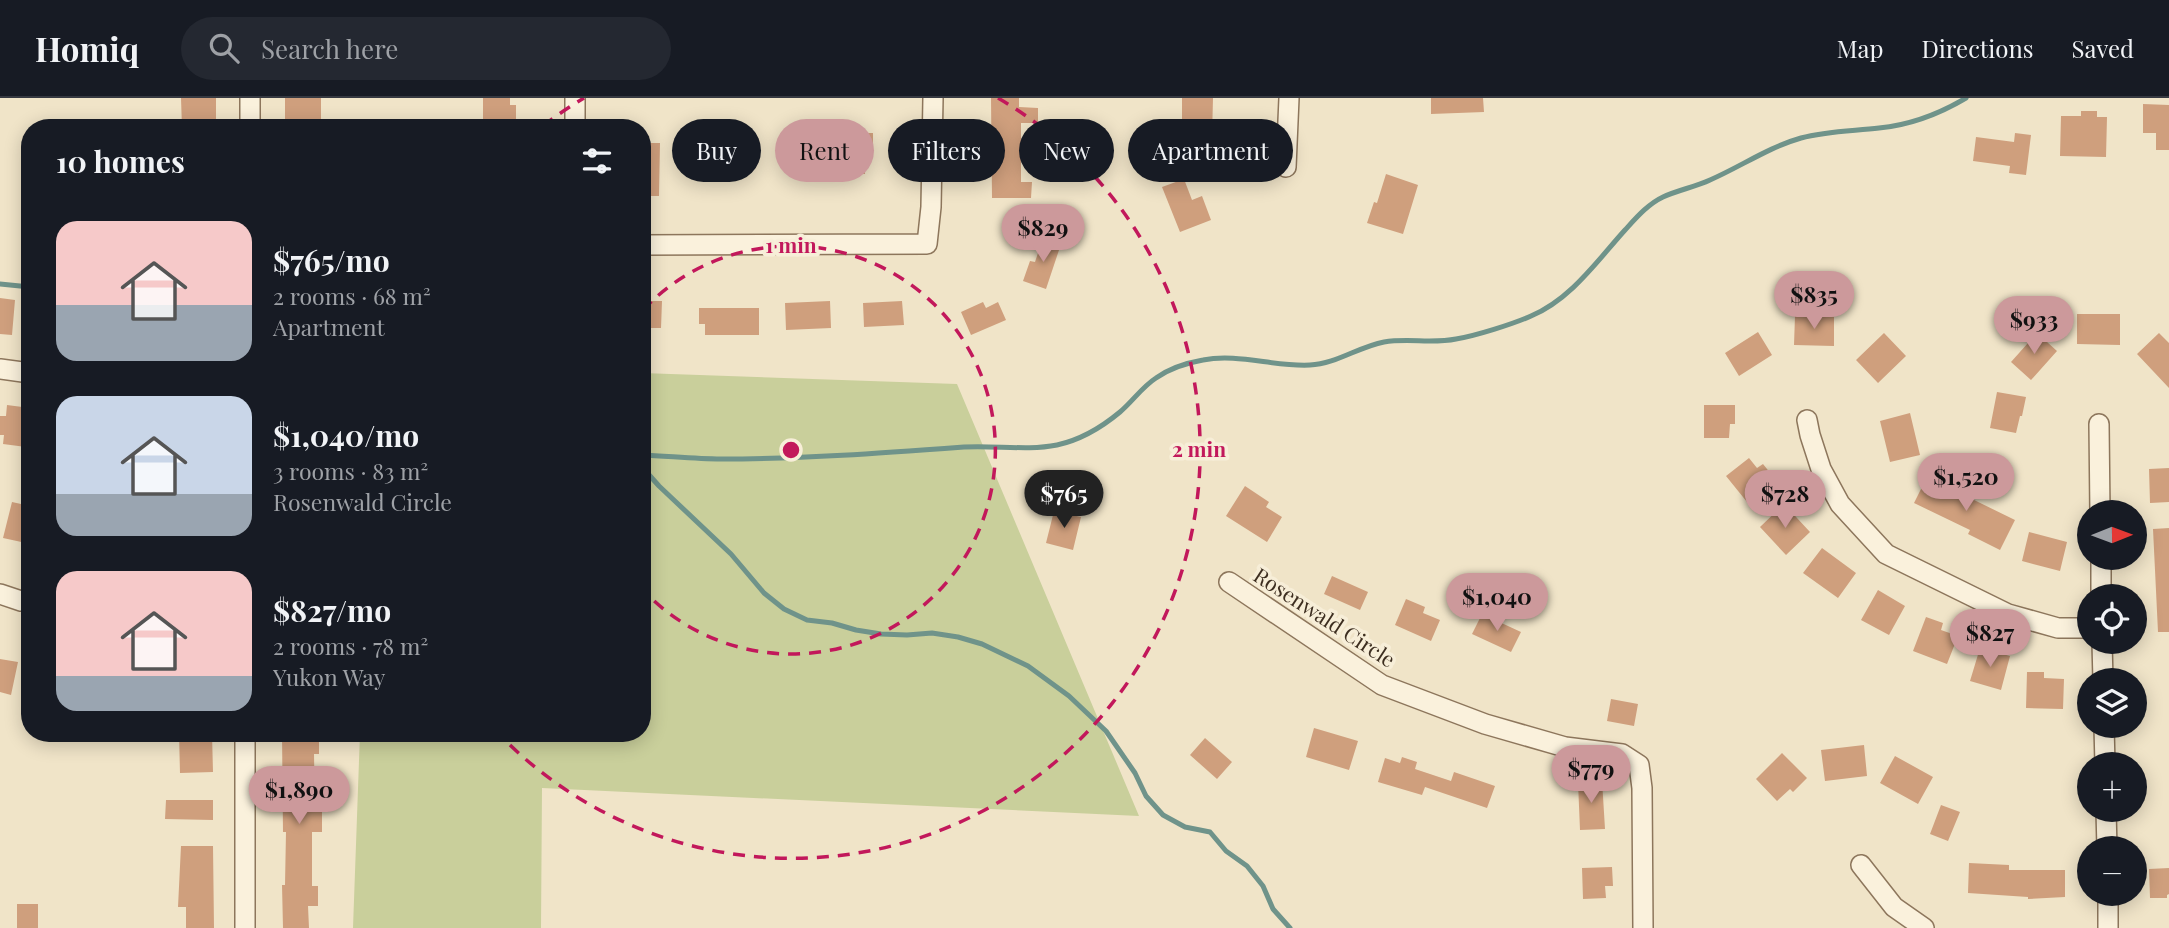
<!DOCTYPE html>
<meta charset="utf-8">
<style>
:root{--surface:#171b24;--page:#242831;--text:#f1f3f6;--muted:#9ea1a6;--line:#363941;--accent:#cc999b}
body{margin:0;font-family:"Playfair Display",serif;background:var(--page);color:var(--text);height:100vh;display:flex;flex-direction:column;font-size:26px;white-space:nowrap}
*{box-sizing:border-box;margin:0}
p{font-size:23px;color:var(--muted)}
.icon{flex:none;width:38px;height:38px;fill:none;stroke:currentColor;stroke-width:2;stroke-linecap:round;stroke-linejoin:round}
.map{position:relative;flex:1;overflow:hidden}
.drawer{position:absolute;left:21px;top:21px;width:630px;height:623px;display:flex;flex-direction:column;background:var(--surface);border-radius:28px;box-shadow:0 4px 18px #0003}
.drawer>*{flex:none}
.top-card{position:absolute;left:672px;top:21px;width:665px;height:63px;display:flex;gap:14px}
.needle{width:46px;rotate:89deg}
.buttons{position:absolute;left:2077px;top:402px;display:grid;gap:14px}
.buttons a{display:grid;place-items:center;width:70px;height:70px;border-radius:50%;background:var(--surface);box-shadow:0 4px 18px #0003;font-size:35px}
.price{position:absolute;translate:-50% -60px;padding:0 16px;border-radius:24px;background:var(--accent);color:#111;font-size:23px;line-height:46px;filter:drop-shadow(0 2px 4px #0008)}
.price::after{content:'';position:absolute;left:50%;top:42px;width:21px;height:16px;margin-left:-10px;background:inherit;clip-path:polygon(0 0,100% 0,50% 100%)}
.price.current{background:#222;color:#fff}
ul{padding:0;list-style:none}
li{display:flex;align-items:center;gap:21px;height:175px;padding:0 35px}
li span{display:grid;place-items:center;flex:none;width:196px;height:140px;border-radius:21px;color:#555}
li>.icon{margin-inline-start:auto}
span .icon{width:84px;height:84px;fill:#fffc;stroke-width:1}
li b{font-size:30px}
h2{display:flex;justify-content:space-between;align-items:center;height:84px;padding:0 35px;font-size:30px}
.tag{padding:0 24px;border-radius:32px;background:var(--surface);box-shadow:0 4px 18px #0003;font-size:24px;line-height:63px}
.tag.current{background:var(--accent);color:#111}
header{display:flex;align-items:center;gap:42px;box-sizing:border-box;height:98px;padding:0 35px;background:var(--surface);border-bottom:2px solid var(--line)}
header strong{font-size:33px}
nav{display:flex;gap:38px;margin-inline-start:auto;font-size:24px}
.search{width:490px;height:63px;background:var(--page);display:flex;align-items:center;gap:18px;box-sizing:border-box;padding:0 24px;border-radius:38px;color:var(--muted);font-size:26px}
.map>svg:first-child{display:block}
</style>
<header>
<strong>Homiq</strong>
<div class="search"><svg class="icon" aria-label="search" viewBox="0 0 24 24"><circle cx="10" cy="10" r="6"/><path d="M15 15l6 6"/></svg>Search here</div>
<nav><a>Map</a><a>Directions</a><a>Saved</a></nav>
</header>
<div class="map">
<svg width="2169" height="830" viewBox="0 0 2169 830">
<rect width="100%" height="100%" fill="#f0e4c8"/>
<path fill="#c9cf9b" d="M642 275 957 286 1139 718 542 690 541 830H353L360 635H642Z"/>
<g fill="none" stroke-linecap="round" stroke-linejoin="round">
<path stroke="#6f938a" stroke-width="5" d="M0 186 30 189
M642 357C668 358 695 361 721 361 802 361 883 355 964 349 995 347 1027 353 1057 347 1080 342 1102 329 1120 314 1133 303 1142 289 1156 280 1170 270 1186 265 1203 262 1238 255 1274 269 1310 267 1336 266 1358 249 1384 244 1409 240 1432 246 1456 241 1475 238 1513 226 1531 218 1571 201 1597 163 1625 132 1636 120 1648 106 1663 99 1678 92 1695 89 1710 82 1740 69 1769 49 1801 40 1826 33 1853 33 1879 30 1910 27 1939 16 1966 0
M642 369 659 388 731 456 764 495 784 511 807 522 832 525 856 532 881 536 907 537 932 535 958 539 982 546 1028 568 1069 598 1106 633 1135 675 1146 698 1163 717 1185 729 1210 734 1226 753 1247 768 1263 788 1273 811 1290 830"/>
</g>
<path fill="#cf9f7d" d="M181 0H216V30H182Z
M285 0H321V30H285Z
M483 0H510V7H516V30H483Z
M991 0H1019V9L1038 10V25H1021V84H1032L1031 100H992Z
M1182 0H1213L1212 39H1182Z
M1431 0H1483L1484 14 1431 16Z
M2143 6 2169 7V52H2156V35H2143Z
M2081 13H2097V19H2107L2106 59 2060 58 2061 18H2081Z
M857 35H873V54H865V76H839L840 39 857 40Z
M2015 35 2031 37 2026 77 2009 75 2010 68 1973 63 1976 39 2014 44Z
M642 45H660L659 98H642Z
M1386 76 1418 87 1403 136 1367 125 1374 104 1377 105Z
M1184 81 1192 102 1202 98 1211 122 1180 134 1162 89Z
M1043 140 1061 146 1046 191 1023 183 1030 163 1035 164Z
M0 200 15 202 12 237 0 236Z
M642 203H662L661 230H642Z
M830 203 831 230 786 232 785 205Z
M902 203 904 227 864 229 863 205Z
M983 204 986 210 998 204 1006 222 971 237 961 214Z
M699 210H759V237H705V226H699Z
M2077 216H2120V247L2077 246Z
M1795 218 1834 219V248L1794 247Z
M1758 234 1772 257 1739 278 1725 255Z
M1884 235 1906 258 1878 285 1856 262Z
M2037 235 2057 253 2031 282 2011 264Z
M2159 235 2169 245V290L2137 256Z
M1997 294 2026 299 2022 318H2020L2016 335 1990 330Z
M7 307 30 310 26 349 3 346 4 337H0V318H6Z
M1704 307H1735V326H1730L1729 340H1704Z
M1910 315 1920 357 1890 364 1880 323Z
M1749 360 1757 370 1763 366 1775 381 1747 404 1726 378Z
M2169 370V404L2150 405 2149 371Z
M1927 379 2015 422 2000 452 1968 436 1970 432 1914 405Z
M1245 388 1269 404 1266 409 1282 419 1267 444 1226 418Z
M12 404 30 408V429L26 445 3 440Z
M1784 406 1810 434 1786 457 1760 429Z
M1054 413 1081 419 1073 452 1046 445Z
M2169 430V534H2158L2153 431Z
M2029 434 2067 444 2060 473 2022 463Z
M1822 450 1856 475 1838 500 1803 475Z
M1332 478 1368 494 1360 512 1324 496Z
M1878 492 1905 508 1889 537 1861 522Z
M1406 501 1425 509 1423 515 1440 522 1431 543 1395 527Z
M1482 516 1521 534 1511 554 1472 536Z
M1926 519 1943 525 1941 532 1958 538 1947 566 1913 553Z
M1980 550 2010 558 2001 592 1970 583Z
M0 561 18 564 11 597 0 594Z
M2027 574H2044V580L2064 581 2063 611 2026 610Z
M1611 601 1638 606 1634 628 1607 623Z
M1314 630 1358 643 1349 672 1306 659Z
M179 635H212L213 674 180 675Z
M282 635H319V656H314L315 712 322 711V734H312V788H318V808H308L309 830H283L282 787H285L286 734H283Z
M1205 640 1232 664 1217 681 1190 657Z
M1864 647 1867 678 1825 683 1821 652Z
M1782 655 1807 680 1793 694 1790 691 1777 703 1756 681Z
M1895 658 1933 679 1918 706 1880 685Z
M1402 659 1417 664 1415 671 1451 683 1454 674 1495 688 1487 710 1425 689 1422 697 1378 684 1385 660 1400 665Z
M1602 682 1605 731 1580 732 1578 684Z
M166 702H213V722L165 721Z
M1941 707 1960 714 1948 743 1930 736Z
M181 748H213L214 830H186V809H178Z
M1969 765 2009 767V772H2065V799L2028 801V799L1968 795Z
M1612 769 1613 788H1605L1606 800 1583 801 1582 770Z
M2169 770V796L2167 797V800H2150L2149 771Z
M17 806H38V830H17Z"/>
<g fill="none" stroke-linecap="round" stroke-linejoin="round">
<g stroke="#8d765c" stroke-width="22">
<path id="street" d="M250 30V0
M575 30V0
M1286 69 1289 0
M642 147 927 146 931 109 933 0
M0 271 30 275
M1807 322 1810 337 1821 371 1840 406 1886 456 2008 516 2058 530H2090
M2099 326 2100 415
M2101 460V499
M1229 484 1382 587 1485 626 1565 649 1622 656 1639 667 1642 690 1643 830
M0 496 21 503
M2102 544 2103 583
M2104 628 2105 667
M245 635V830
M2106 712 2107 751
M1861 767 1894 809 1924 830
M2108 796V830"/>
</g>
<use href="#street" stroke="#faf1dc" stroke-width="19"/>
</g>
<g fill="none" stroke="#c2185b" stroke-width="3.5" stroke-dasharray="12 9">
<path d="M643 212A204 204 0 1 1 643 492"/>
<path d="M543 28A408 408 0 0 1 584 0M998 0A408 408 0 1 1 498 635"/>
</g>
<g text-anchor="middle" stroke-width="7" stroke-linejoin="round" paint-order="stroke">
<g font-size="21" fill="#3d2e20" stroke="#f7eed8">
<text transform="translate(1324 520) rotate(33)" y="7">Rosenwald Circle</text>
</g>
</g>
<circle cx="791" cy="352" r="10" fill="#c2185b" stroke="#f7eed8" stroke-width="3.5"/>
<g font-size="21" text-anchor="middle" font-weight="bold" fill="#c2185b" stroke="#f7eed8" stroke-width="7" stroke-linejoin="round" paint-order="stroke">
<text x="791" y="155">1 min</text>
<text x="1199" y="359">2 min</text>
</g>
</svg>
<div class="buttons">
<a><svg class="needle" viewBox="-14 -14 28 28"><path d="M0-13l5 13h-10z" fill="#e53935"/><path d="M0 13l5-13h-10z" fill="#9ea1a6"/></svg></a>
<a><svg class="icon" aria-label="locate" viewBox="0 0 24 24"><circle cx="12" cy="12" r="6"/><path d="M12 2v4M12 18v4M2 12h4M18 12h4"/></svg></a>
<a><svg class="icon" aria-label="layers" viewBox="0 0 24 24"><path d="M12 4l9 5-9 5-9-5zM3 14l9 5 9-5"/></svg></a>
<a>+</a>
<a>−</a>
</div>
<b class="price" style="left:1043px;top:166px">$829</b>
<b class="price" style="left:1814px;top:233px">$835</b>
<b class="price" style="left:2034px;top:258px">$933</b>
<b class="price" style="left:1966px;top:415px">$1,520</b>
<b class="price current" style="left:1064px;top:432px">$765</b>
<b class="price" style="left:1785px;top:432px">$728</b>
<b class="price" style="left:1497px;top:535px">$1,040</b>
<b class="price" style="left:1990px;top:571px">$827</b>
<b class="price" style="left:1591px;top:707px">$779</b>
<b class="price" style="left:299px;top:728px">$1,890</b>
<div class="top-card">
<a class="tag">Buy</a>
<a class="tag current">Rent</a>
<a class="tag">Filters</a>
<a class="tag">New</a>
<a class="tag">Apartment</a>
</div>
<section class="drawer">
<h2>10 homes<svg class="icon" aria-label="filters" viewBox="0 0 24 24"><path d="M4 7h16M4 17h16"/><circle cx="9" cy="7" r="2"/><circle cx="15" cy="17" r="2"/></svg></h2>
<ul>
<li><span style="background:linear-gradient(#f6c9c9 60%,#9aa5b1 0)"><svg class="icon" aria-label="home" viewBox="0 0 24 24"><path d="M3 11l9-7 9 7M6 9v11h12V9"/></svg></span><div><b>$765/mo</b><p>2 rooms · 68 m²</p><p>Apartment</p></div></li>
<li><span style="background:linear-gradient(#c9d6e8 70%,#9aa5b1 0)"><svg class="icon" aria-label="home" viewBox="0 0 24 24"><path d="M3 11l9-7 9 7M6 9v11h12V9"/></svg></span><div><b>$1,040/mo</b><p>3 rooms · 83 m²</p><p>Rosenwald Circle</p></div></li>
<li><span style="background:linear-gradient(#f6c9c9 75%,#9aa5b1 0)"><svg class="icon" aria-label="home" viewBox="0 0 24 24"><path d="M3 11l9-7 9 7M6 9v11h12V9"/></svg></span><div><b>$827/mo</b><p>2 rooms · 78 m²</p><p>Yukon Way</p></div></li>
</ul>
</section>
</div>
